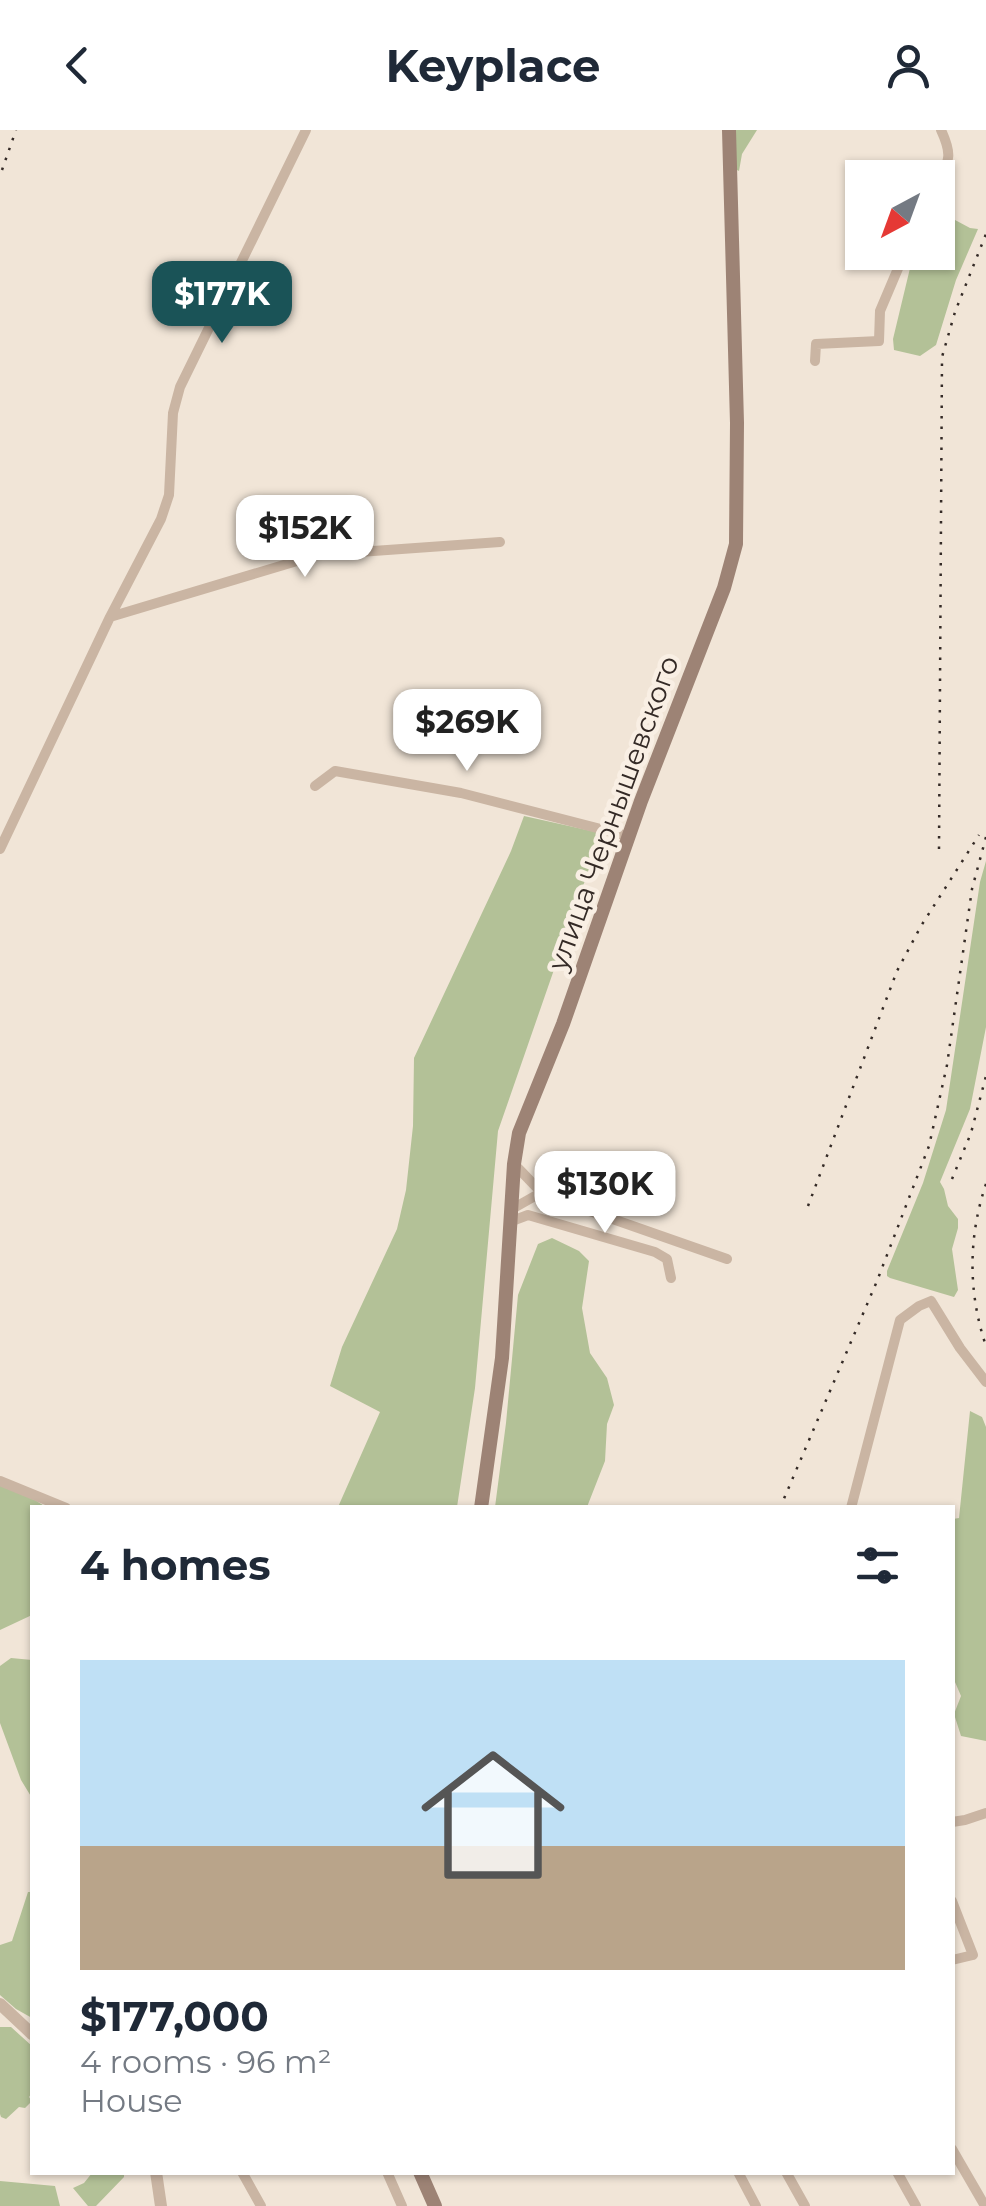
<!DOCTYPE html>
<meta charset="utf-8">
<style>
:root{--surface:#fff;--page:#f2f2f3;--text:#1f2937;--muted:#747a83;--line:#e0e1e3;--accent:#1a5357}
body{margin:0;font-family:Montserrat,sans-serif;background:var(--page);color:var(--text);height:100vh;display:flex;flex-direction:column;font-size:38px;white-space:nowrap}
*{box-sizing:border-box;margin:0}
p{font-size:32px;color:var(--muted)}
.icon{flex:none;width:55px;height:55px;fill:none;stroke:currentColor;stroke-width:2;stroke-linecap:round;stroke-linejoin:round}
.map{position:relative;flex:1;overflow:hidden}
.drawer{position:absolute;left:30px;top:1375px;width:925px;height:670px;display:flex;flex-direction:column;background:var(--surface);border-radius:0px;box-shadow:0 2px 8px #0004}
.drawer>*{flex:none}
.needle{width:65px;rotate:221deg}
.buttons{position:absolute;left:845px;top:30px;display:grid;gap:20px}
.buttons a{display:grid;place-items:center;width:110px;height:110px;border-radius:0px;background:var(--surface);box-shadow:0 2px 8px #0004;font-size:50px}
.price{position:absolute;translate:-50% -85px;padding:0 22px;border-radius:20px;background:#fff;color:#222;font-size:32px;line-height:65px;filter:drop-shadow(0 2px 5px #0008)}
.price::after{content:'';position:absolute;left:50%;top:60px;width:30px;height:22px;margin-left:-15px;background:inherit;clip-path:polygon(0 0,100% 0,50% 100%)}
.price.on{background:var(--accent);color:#fff}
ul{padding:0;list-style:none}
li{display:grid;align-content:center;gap:20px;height:530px;padding:0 50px}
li+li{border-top:2px solid var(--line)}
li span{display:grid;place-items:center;height:310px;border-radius:0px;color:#555}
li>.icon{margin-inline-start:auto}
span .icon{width:180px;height:180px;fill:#fffc;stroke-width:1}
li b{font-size:42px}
h2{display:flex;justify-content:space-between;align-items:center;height:120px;padding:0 50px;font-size:42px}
header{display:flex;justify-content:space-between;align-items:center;height:130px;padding:0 50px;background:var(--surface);font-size:45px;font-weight:700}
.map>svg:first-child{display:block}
</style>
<header><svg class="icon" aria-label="back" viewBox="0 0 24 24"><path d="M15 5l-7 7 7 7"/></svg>Keyplace<svg class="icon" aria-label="person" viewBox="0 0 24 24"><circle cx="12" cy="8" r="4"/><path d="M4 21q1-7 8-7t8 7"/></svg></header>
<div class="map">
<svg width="986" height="2076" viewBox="0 0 986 2076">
<rect width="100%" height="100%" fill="#f1e5d7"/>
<path fill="#b3c197" d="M735 0H757L742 24 739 41 735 39Z
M942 83 970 98 978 99 956 150 936 215 920 226 894 220 893 209 911 134 918 123 938 122V90Z
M524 686 596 702 599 710 498 1001 475 1258 457 1377H338L380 1282 330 1256 342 1217 397 1099 406 1060 413 996 414 928 511 721Z
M986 731V897L970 979 940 1052 944 1059 948 1076 958 1089V1098L952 1119 958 1160 954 1167 890 1148 887 1146V1141L923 1053 946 980 980 752Z
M552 1108 579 1121 589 1131 582 1178 590 1223 607 1248 614 1275 607 1294 605 1331 587 1377H495L506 1293 518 1165 538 1114Z
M970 1281 982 1287 986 1297V1611L961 1606 954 1584 961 1566 952 1545 953 1389 959 1388Z
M0 1353 16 1358 46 1377 32 1378V1485L0 1500Z
M11 1528 32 1530V1668L21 1650 0 1593V1536Z
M28 1762H32V1888L16 1879 0 1865V1815L12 1811Z
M0 1897H11L32 1916V1963L29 1967 32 1971 25 1978 19 1977 6 1989 1 1987 0 1984Z
M92 2043H124V2047L96 2076H88L73 2058 84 2053Z
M0 2051 55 2056 60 2076H0Z"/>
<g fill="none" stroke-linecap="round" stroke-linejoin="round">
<path stroke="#cab5a3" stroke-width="10" d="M938 56C949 30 953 26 941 0
M815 231 816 214 879 211 880 181 905 122
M110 487 317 425 500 412
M315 656 335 641 461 663 628 706
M0 719 110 487 161 389 169 365 173 283 180 257 306 0
M514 1034 544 1065 727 1129
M512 1079 535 1066 544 1065
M512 1091 528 1085 655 1122 667 1129 671 1148
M0 1351 66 1378
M851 1378 900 1190 919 1176 931 1171 960 1218 986 1252
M952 1692 965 1690 986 1683
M952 1771 973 1825 952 1830
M952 2019 985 2076
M242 2042 261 2076
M387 2042 402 2076
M738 2042 756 2076
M786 2042 805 2076
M897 2042 916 2076"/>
<path stroke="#cab5a3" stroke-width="12" d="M0 1874 32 1904
M156 2042 161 2076"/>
<path stroke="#9d8375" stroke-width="14" d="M481 1378 502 1228 514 1034 519 1003 563 894 641 671 724 458 736 414 737 293 729 0
M420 2042 435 2076"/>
<path stroke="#342a26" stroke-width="2.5" stroke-dasharray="2.5 8" stroke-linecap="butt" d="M2 40 16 0
M939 719 942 227 955 182 986 104
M952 1049 971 1003 986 946
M986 1054C968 1107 968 1163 986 1216
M808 1076 897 841 921 796 979 705
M780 1378 877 1151 929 1016 947 935 972 759 986 707"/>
</g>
<g text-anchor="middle" stroke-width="9" stroke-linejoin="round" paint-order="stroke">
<g font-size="28" fill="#342a26" stroke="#f9efe4">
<text transform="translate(613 683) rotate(-70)" y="10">улица Чернышевского</text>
</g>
</g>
</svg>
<div class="buttons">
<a><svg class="needle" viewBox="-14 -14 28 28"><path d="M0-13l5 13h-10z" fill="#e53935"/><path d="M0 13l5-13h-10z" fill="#747a83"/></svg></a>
</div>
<b class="price on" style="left:222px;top:216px">$177K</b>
<b class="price" style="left:305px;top:450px">$152K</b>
<b class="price" style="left:467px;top:644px">$269K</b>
<b class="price" style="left:605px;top:1106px">$130K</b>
<section class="drawer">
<h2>4 homes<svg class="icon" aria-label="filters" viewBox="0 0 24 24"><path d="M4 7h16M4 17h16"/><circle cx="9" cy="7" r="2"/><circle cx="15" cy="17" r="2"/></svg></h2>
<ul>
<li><span style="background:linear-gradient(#bfe0f5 60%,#b9a48a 0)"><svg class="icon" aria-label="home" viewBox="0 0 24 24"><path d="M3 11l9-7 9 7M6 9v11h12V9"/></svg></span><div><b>$177,000</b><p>4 rooms · 96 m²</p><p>House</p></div></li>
</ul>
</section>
</div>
